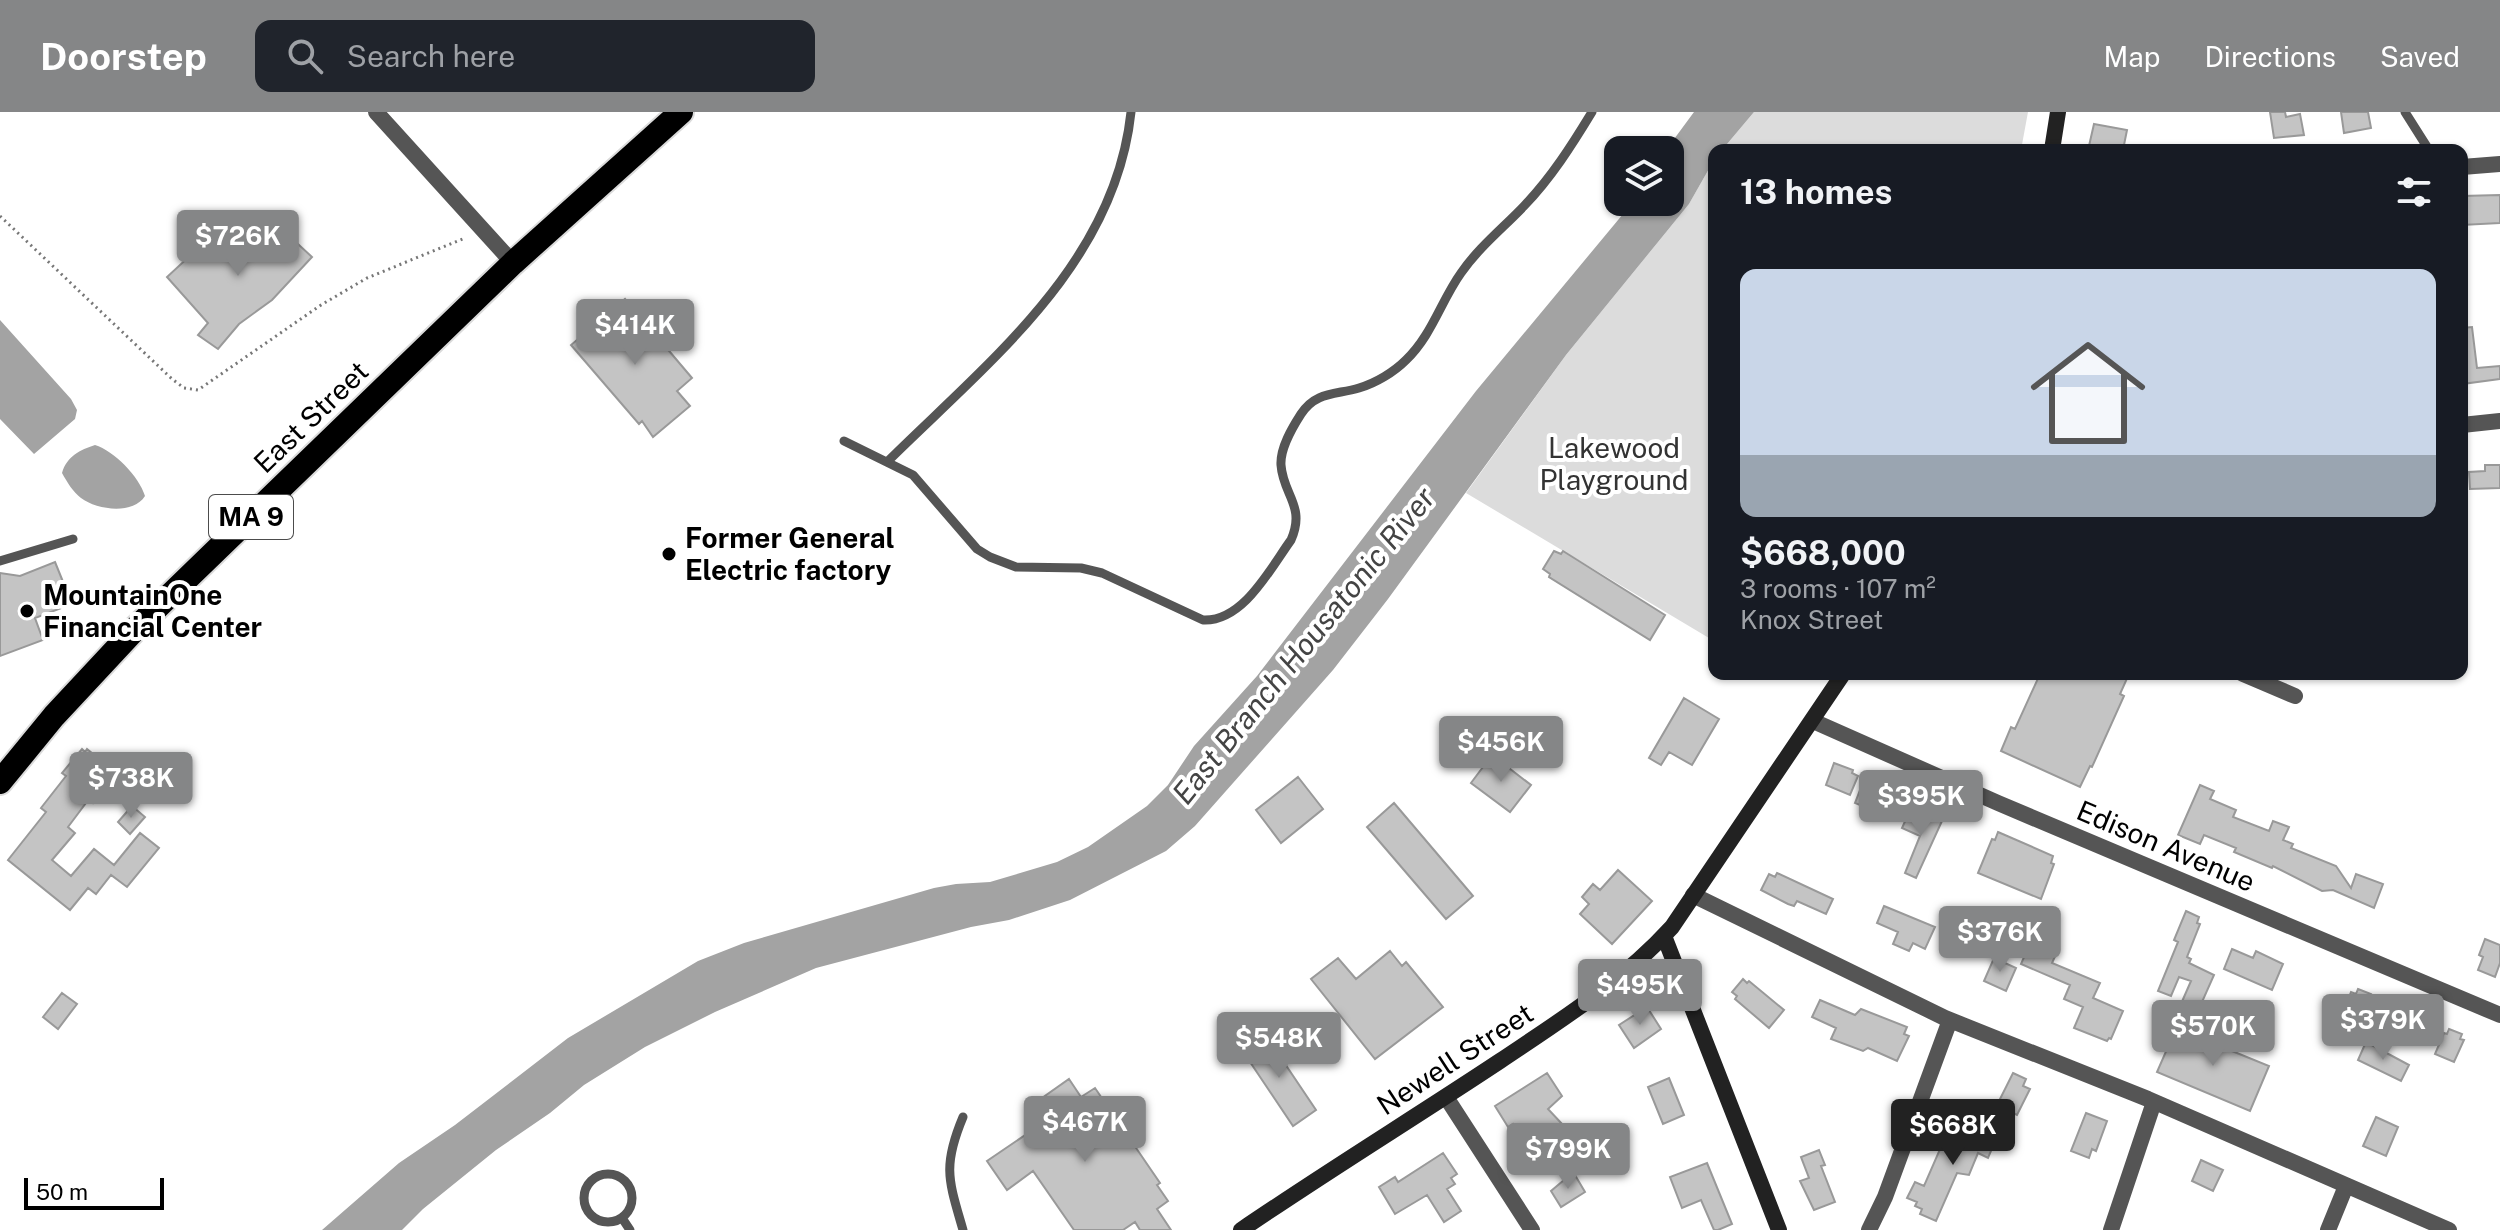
<!DOCTYPE html>
<meta charset="utf-8">
<style>
:root{--surface:#171b24;--page:#20242c;--text:#f1f3f6;--muted:#9ea1a6;--accent:#858687}
body{margin:0;font-family:"Public Sans",sans-serif;background:var(--page);color:var(--text);height:100vh;display:flex;flex-direction:column;font-size:30px;white-space:nowrap}
*{box-sizing:border-box;margin:0}
p{font-size:26px;color:var(--muted)}
.icon{flex:none;width:44px;height:44px;fill:none;stroke:currentColor;stroke-width:2;stroke-linecap:round;stroke-linejoin:round}
.map{position:relative;flex:1;overflow:hidden}
.sheet{position:absolute;left:1708px;top:32px;width:760px;height:536px;display:flex;flex-direction:column;background:var(--surface);border-radius:16px;box-shadow:0 2px 6px #0004}
.sheet>*{flex:none}
.fabs{position:absolute;left:1604px;top:24px;display:grid;gap:16px}
.fabs a{display:grid;place-items:center;width:80px;height:80px;border-radius:16px;background:var(--surface);box-shadow:0 2px 6px #0004;font-size:40px}
.scale{position:absolute;left:24px;bottom:20px;width:140px;box-sizing:border-box;padding-left:8px;border:4px solid #000;border-top:0;font-size:22px;line-height:28px;white-space:nowrap;color:#000;-webkit-text-stroke:6px #fff;paint-order:stroke}
.price{position:absolute;translate:-50% -68px;padding:0 18px;border-radius:8px;background:var(--accent);color:#fff;font-size:26px;line-height:52px;filter:drop-shadow(0 2px 4px #0008)}
.price::after{content:'';position:absolute;left:50%;top:48px;width:24px;height:18px;margin-left:-12px;background:inherit;clip-path:polygon(0 0,100% 0,50% 100%)}
.price.active{background:#222;color:#fff}
ul{padding:0;list-style:none}
li{display:grid;align-content:center;gap:16px;height:424px;padding:0 32px}
li span{display:grid;place-items:center;height:248px;border-radius:16px;color:#555}
li>.icon{margin-inline-start:auto}
span .icon{width:144px;height:144px;fill:#fffc;stroke-width:1}
li b{font-size:34px}
h2{display:flex;justify-content:space-between;align-items:center;height:96px;padding:0 32px;font-size:34px}
header{display:flex;align-items:center;gap:48px;box-sizing:border-box;height:112px;padding:0 40px;background:var(--accent);color:#fff}
header strong{font-size:38px}
nav{display:flex;gap:44px;margin-inline-start:auto;font-size:28px}
.search{width:560px;height:72px;background:var(--page);display:flex;align-items:center;gap:20px;box-sizing:border-box;padding:0 28px;border-radius:16px;color:var(--muted);font-size:30px}
.map>svg:first-child{display:block}
</style>
<header>
<strong>Doorstep</strong>
<div class="search"><svg class="icon" aria-label="search" viewBox="0 0 24 24"><circle cx="10" cy="10" r="6"/><path d="M15 15l6 6"/></svg>Search here</div>
<nav><a>Map</a><a>Directions</a><a>Saved</a></nav>
</header>
<div class="map">
<svg width="2500" height="1118" viewBox="0 0 2500 1118">
<rect width="100%" height="100%" fill="#fff"/>
<path fill="#dcdcdc" d="M1754 0H2028L2021 38H1722Z
M1714 48V529L1466 381 1566 243 1689 92Z"/>
<path fill="#a3a3a3" d="M1694 0H1754L1722 38H1714V48L1689 92 1566 243 1388 487 1333 558 1195 714 1166 739 1070 788 1009 808 971 815 816 856 715 900 645 935 584 973 550 1001 496 1038 423 1097 402 1118H322L399 1051 455 1013 568 926 698 849 744 831 934 776 956 772 990 770 1057 750 1088 735 1147 694 1168 673 1194 634 1257 564 1476 279 1633 90H1670V38H1666Z
M0 208 71 287 77 298 75 307 34 342 0 307Z
M95 333C114 339 139 364 145 384 133 403 97 398 81 386 73 380 67 370 62 361 67 344 80 338 95 333Z"/>
<path fill="#c4c4c4" stroke="#999" stroke-width="2" d="M2270 0H2285L2286 5 2300 2 2304 23 2274 26Z
M2341 0H2368L2371 16 2344 21Z
M2094 12 2127 18 2123 38 2089 34Z
M2500 83V111L2462 113V84Z
M256 107 274 128 284 119 312 145 272 188 239 212 218 237 198 223 208 211 167 165 206 129 219 139Z
M625 187 692 266 677 279 690 294 653 325 642 309 639 312 571 233Z
M2472 215 2477 256 2500 254V267L2462 272V216Z
M2485 353H2500V376L2470 377 2469 360 2485 359Z
M1554 439 1561 442 1563 439 1665 503 1650 528 1549 465 1550 462 1543 457Z
M55 450 72 492 35 506 43 528 0 544V461L20 464Z
M2040 562H2129L2120 582 2124 584 2092 655 2090 654 2080 675 2001 639 2011 615 2015 617Z
M1684 586 1719 607 1692 653 1669 640 1661 653 1649 646Z
M82 637 85 640 87 637 116 661 114 664 118 668 100 689 97 686 93 691 89 687 68 715 75 721 52 748 71 764 94 737 114 753 140 721 159 736 127 775 111 763 96 782 88 776 70 798 8 748 46 700 41 696 66 664 62 661Z
M1492 643 1531 673 1510 700 1471 671Z
M1834 651 1853 658 1852 661 1858 664 1850 683 1826 673Z
M1298 665 1323 697 1281 731 1256 698Z
M1862 673 1879 679 1872 698 1855 691Z
M2200 673 2214 679 2210 687 2236 698 2233 705 2269 719 2273 709 2289 715 2283 728 2293 732 2291 736 2336 754 2351 776 2356 762 2383 772 2374 796 2333 778 2322 779 2273 754 2272 756 2234 740 2236 736 2204 723 2200 732 2178 723Z
M1394 691 1473 784 1446 807 1367 715Z
M132 694 145 705 130 722 118 710Z
M1911 696 1942 709 1916 766 1905 761 1920 724 1902 716Z
M1998 720 2053 744 2051 751 2054 752 2041 787 1978 761 1992 727 1995 728Z
M1618 758 1652 789 1612 832 1580 802 1589 792 1582 785 1593 772 1600 778Z
M1777 761 1833 787 1826 802 1797 789 1794 794 1788 792 1761 778 1769 762 1775 765Z
M1884 794 1935 815 1925 837 1913 831 1909 839 1893 832 1898 820 1877 811Z
M2186 799 2199 805 2197 811 2200 812 2187 845 2191 847 2189 851 2214 863 2194 908 2177 901 2191 869 2179 865 2171 884 2158 879 2178 830 2174 828Z
M2485 827 2500 833V851L2495 865 2478 858 2483 845 2479 843Z
M2031 829 2057 840 2052 851 2100 871 2093 886 2123 899 2111 927 2109 926 2107 929 2074 916 2083 895 2064 887 2070 873 2021 852Z
M2232 837 2253 846 2256 839 2283 852 2272 878 2224 857Z
M1390 839 1402 854 1406 850 1443 895 1375 947 1311 867 1338 846 1356 867Z
M1994 846 2016 856 2006 879 1984 869Z
M1743 867 1747 871 1749 869 1784 898 1769 916 1735 887 1737 884 1732 880Z
M2358 877 2371 882 2369 888 2372 889 2361 920 2343 914 2345 908 2341 907 2351 880 2356 882Z
M62 881 77 892 58 917 43 905Z
M1820 888 1855 903 1861 897 1907 915 1904 922 1909 924 1897 949 1868 936 1863 939 1831 927 1836 916 1812 905Z
M1647 895 1661 917 1634 936 1619 913Z
M2178 912 2232 939 2269 954 2250 999 2157 960Z
M2449 917 2462 922 2460 927 2464 928 2454 950 2435 942 2444 921 2447 922Z
M1265 922 1316 998 1293 1014 1242 938Z
M2366 930 2409 953 2401 969 2358 948Z
M1547 961 1562 984 1548 997 1564 1014 1527 1036 1513 1012 1508 1015 1495 994Z
M2013 961 2026 967 2023 974 2030 977 2017 1003 1997 993Z
M1669 966 1684 1003 1663 1012 1648 975Z
M1069 967 1081 985 1095 976 1160 1071 1157 1073 1168 1089 1157 1097 1171 1118H1140L1135 1110 1123 1118H1074L1033 1059 1007 1078 987 1049 1034 1017 1030 1012 1039 1006 1032 997 1044 989 1042 986Z
M2086 1001 2107 1009 2096 1039 2092 1037 2089 1046 2071 1039Z
M1978 1003 2002 1013 1988 1046 1978 1041 1969 1063 1957 1061 1936 1109 1920 1102 1922 1097 1915 1094 1917 1090 1907 1086 1915 1070 1924 1074 1944 1028 1964 1037Z
M2376 1005 2398 1015 2386 1044 2363 1034Z
M1819 1038 1825 1053 1821 1054 1835 1090 1814 1098 1800 1069 1809 1066 1801 1045Z
M1443 1041 1457 1062 1451 1066 1455 1072 1447 1077 1461 1099 1444 1110 1427 1083 1395 1102 1379 1075 1395 1065 1398 1070Z
M2201 1048 2223 1058 2213 1079 2192 1069Z
M1707 1051 1732 1112 1718 1118H1714L1701 1088 1682 1096 1670 1065Z
M1570 1063 1572 1066 1575 1063 1585 1080 1561 1095 1551 1079Z"/>
<g fill="none" stroke-linecap="round" stroke-linejoin="round">
<g stroke="#dbdbdb" stroke-width="28">
<path id="highway" d="M0 670 54 604 137 515 513 151 681 0"/>
</g>
<path stroke="#777" stroke-width="3" stroke-dasharray="2 4" stroke-linecap="butt" d="M0 104 172 267 184 276 198 278 321 193 367 166 465 126"/>
<path stroke="#555" stroke-width="9" d="M2405 0 2429 38
M844 329 913 363 977 437 990 445 1016 455 1081 456 1102 461 1203 508C1243 510 1270 457 1291 428 1306 394 1283 383 1281 353 1280 336 1292 316 1301 302 1316 279 1336 283 1359 276 1376 271 1394 260 1406 248 1432 223 1441 189 1461 161 1479 135 1503 116 1524 94 1551 66 1572 33 1592 0
M887 350C988 250 1115 152 1131 0
M0 449 73 427
M963 1005C942 1055 949 1069 963 1118
M584 1086a24 24 0 1 1 48 0a24 24 0 1 1-48 0Z
M622 1106 630 1118"/>
<path stroke="#555" stroke-width="16" d="M376 0 513 151
M2462 55 2500 52
M2462 313 2500 309
M2243 562 2295 584
M1813 609 1998 691 2500 903
M1693 783 1945 906 2148 987 2449 1118
M1446 985 1532 1118
M1869 1118 1885 1085 1950 908
M2111 1118 2154 990
M2328 1118 2346 1074"/>
<path stroke="#222" stroke-width="16" d="M2052 38 2058 0
M1664 824 1779 1118
M1241 1118C1326 1060 1414 1006 1500 949 1561 908 1622 870 1672 815L1843 562"/>
<use href="#highway" stroke="#000" stroke-width="24"/>
</g>
<g fill="#000" stroke="#fff" stroke-width="3">
<circle cx="669" cy="442" r="8"/>
<circle cx="27" cy="499" r="8"/>
</g>
<g text-anchor="middle" stroke-width="8" stroke-linejoin="round" paint-order="stroke">
<rect fill="#fff" stroke="#4c4c4c" stroke-width="2" x="209" y="383" width="84" height="44" rx="6"/>
<g font-size="26" font-weight="bold" fill="#000">
<text x="251" y="414">MA 9</text>
</g>
<g font-size="28" fill="#000" stroke="#fff">
<text transform="translate(311 305) rotate(-44)" y="10">East Street</text>
<text transform="translate(2166 734) rotate(23)" y="10">Edison Avenue</text>
<text transform="translate(1455 947) rotate(-33)" y="10">Newell Street</text>
</g>
<g font-size="28" fill="#333" stroke="#fff">
<text x="1614" y="346">Lakewood<tspan x="1614" dy="32">Playground</tspan></text>
</g>
<g font-size="28" font-weight="bold" fill="#000" stroke="#fff" text-anchor="start">
<text x="685" y="436">Former General<tspan x="685" dy="32">Electric factory</tspan></text>
<text x="43" y="493">MountainOne<tspan x="43" dy="32">Financial Center</tspan></text>
</g>
<g font-size="30" font-style="italic" fill="#444" stroke="#fff">
<text transform="translate(1304 534) rotate(-51)" y="10">East Branch Housatonic River</text>
</g>
</g>
</svg>
<div class="fabs">
<a><svg class="icon" aria-label="layers" viewBox="0 0 24 24"><path d="M12 4l9 5-9 5-9-5zM3 14l9 5 9-5"/></svg></a>
</div>
<div class="scale">50 m</div>
<b class="price" style="left:238px;top:166px">$726K</b>
<b class="price" style="left:635px;top:255px">$414K</b>
<b class="price" style="left:1501px;top:672px">$456K</b>
<b class="price" style="left:131px;top:708px">$738K</b>
<b class="price" style="left:1921px;top:726px">$395K</b>
<b class="price" style="left:2000px;top:862px">$376K</b>
<b class="price" style="left:1640px;top:915px">$495K</b>
<b class="price" style="left:2383px;top:950px">$379K</b>
<b class="price" style="left:2213px;top:956px">$570K</b>
<b class="price" style="left:1279px;top:968px">$548K</b>
<b class="price" style="left:1085px;top:1052px">$467K</b>
<b class="price active" style="left:1953px;top:1055px">$668K</b>
<b class="price" style="left:1568px;top:1079px">$799K</b>
<section class="sheet">
<h2>13 homes<svg class="icon" aria-label="filters" viewBox="0 0 24 24"><path d="M4 7h16M4 17h16"/><circle cx="9" cy="7" r="2"/><circle cx="15" cy="17" r="2"/></svg></h2>
<ul>
<li><span style="background:linear-gradient(#c9d6e8 75%,#9aa5b1 0)"><svg class="icon" aria-label="home" viewBox="0 0 24 24"><path d="M3 11l9-7 9 7M6 9v11h12V9"/></svg></span><div><b>$668,000</b><p>3 rooms · 107 m²</p><p>Knox Street</p></div></li>
</ul>
</section>
</div>
